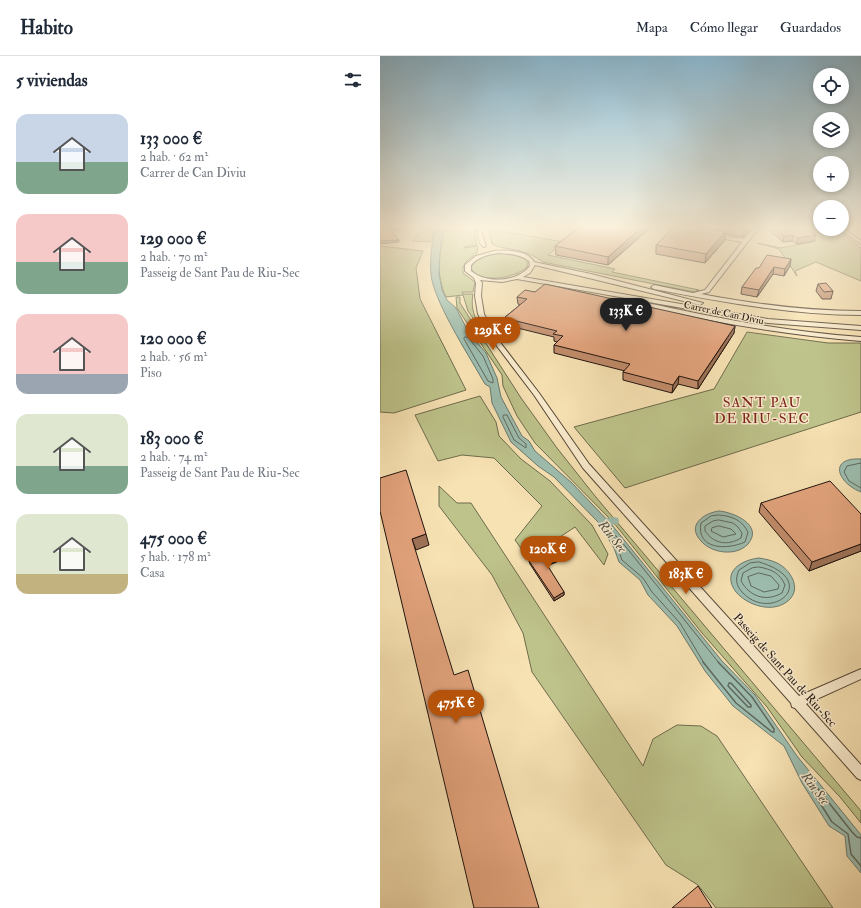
<!DOCTYPE html>
<html lang="es">
<meta charset="utf-8">
<style>
:root{--surface:#fff;--page:#f2f2f3;--text:#1f2937;--muted:#747a83;--line:#e0e1e3;--accent:#b45309}
body{margin:0;font-family:"IM FELL Double Pica",serif;background:var(--page);color:var(--text);height:100vh;display:flex;flex-direction:column;font-size:15px;white-space:nowrap}
*{box-sizing:border-box;margin:0}
p{font-size:13px;color:var(--muted)}
.icon{flex:none;width:22px;height:22px;fill:none;stroke:currentColor;stroke-width:2;stroke-linecap:round;stroke-linejoin:round}
.map{position:relative;flex:1;overflow:hidden}
.panel{display:flex;flex-direction:column;background:var(--surface);width:380px}
.panel>*{flex:none}
.tools{position:absolute;left:433px;top:12px;display:grid;gap:8px}
.tools a{display:grid;place-items:center;width:36px;height:36px;border-radius:50%;background:var(--surface);box-shadow:0 2px 6px #0003;font-size:20px}
.price{position:absolute;translate:-50% -34px;padding:0 9px;border-radius:14px;background:var(--accent);color:#fff;font-size:13px;line-height:26px;filter:drop-shadow(0 1px 2px #0008)}
.price::after{content:'';position:absolute;left:50%;top:24px;width:12px;height:9px;margin-left:-6px;background:inherit;clip-path:polygon(0 0,100% 0,50% 100%)}
.price.current{background:#222;color:#fff}
ul{padding:0;list-style:none}
li{display:flex;align-items:center;gap:12px;height:100px;padding:0 16px}
li span{display:grid;place-items:center;flex:none;width:112px;height:80px;border-radius:12px;color:#555}
li>.icon{margin-inline-start:auto}
span .icon{width:48px;height:48px;fill:#fffc;stroke-width:1}
li b{font-size:17px}
h2{display:flex;justify-content:space-between;align-items:center;height:48px;padding:0 16px;font-size:17px}
header{display:flex;align-items:center;gap:24px;box-sizing:border-box;height:56px;padding:0 20px;background:var(--surface);border-bottom:1px solid var(--line)}
header strong{font-size:19px}
nav{display:flex;gap:22px;margin-inline-start:auto;font-size:14px}
main{display:flex;flex:1;min-height:0}
.map>svg:first-child{display:block}
</style>
<header>
<strong>Habito</strong>
<nav><a>Mapa</a><a>Cómo llegar</a><a>Guardados</a></nav>
</header>
<main>
<section class="panel">
<h2>5 viviendas<svg class="icon" aria-label="filters" viewBox="0 0 24 24"><path d="M4 7h16M4 17h16"/><circle cx="9" cy="7" r="2"/><circle cx="15" cy="17" r="2"/></svg></h2>
<ul>
<li><span style="background:linear-gradient(#c9d6e8 60%,#7fa58c 0)"><svg class="icon" aria-label="home" viewBox="0 0 24 24"><path d="M3 11l9-7 9 7M6 9v11h12V9"/></svg></span><div><b>133 000 €</b><p>2 hab. · 62 m²</p><p>Carrer de Can Diviu</p></div></li>
<li><span style="background:linear-gradient(#f6c9c9 60%,#7fa58c 0)"><svg class="icon" aria-label="home" viewBox="0 0 24 24"><path d="M3 11l9-7 9 7M6 9v11h12V9"/></svg></span><div><b>129 000 €</b><p>2 hab. · 70 m²</p><p>Passeig de Sant Pau de Riu-Sec</p></div></li>
<li><span style="background:linear-gradient(#f6c9c9 75%,#9aa5b1 0)"><svg class="icon" aria-label="home" viewBox="0 0 24 24"><path d="M3 11l9-7 9 7M6 9v11h12V9"/></svg></span><div><b>120 000 €</b><p>2 hab. · 56 m²</p><p>Piso</p></div></li>
<li><span style="background:linear-gradient(#dfe7d0 65%,#7fa58c 0)"><svg class="icon" aria-label="home" viewBox="0 0 24 24"><path d="M3 11l9-7 9 7M6 9v11h12V9"/></svg></span><div><b>183 000 €</b><p>2 hab. · 74 m²</p><p>Passeig de Sant Pau de Riu-Sec</p></div></li>
<li><span style="background:linear-gradient(#dfe7d0 75%,#c2b280 0)"><svg class="icon" aria-label="home" viewBox="0 0 24 24"><path d="M3 11l9-7 9 7M6 9v11h12V9"/></svg></span><div><b>475 000 €</b><p>5 hab. · 178 m²</p><p>Casa</p></div></li>
</ul>
</section>
<div class="map">
<svg width="481" height="852" viewBox="0 0 481 852">
<rect width="100%" height="100%" fill="#f7e2b3"/>
<filter id="stains"><feTurbulence type="fractalNoise" baseFrequency=".005" numOctaves="4"/><feColorMatrix values="0 0 0 0 .2 0 0 0 0 .09 0 0 0 0 .02 0 0 0 .5 -.17"/></filter>
<radialGradient id="worn" r=".72"><stop offset=".6" stop-color="#630" stop-opacity="0"/><stop offset="1" stop-color="#630" stop-opacity=".3"/></radialGradient>
<path fill="#bec38b" stroke="#6e6b4c" d="M46 170H58L53 178V186L32 185Z
M67 170H97L94 179 97 189 84 191V192L98 190 97 197C90 203 82 205 83 217L95 226 93 236H82L83 238H93C91 249 93 258 98 267L97 268 88 255 83 239 66 241C57 224 55 186 67 170Z
M410 170H440V173H457L481 192V225L436 206 415 215 417 220 399 193 377 187 401 192 436 185 416 172Z
M109 173 184 186 168 199 235 213 232 216 319 234 314 236 163 206C156 201 149 197 140 195 130 192 122 193 112 188Z
M0 190 43 195 36 212 40 243 86 334 14 357 0 356Z
M113 198C124 197 141 196 148 207L147 211C136 222 98 229 91 212 94 202 104 200 113 198Z
M76 241H80V247L141 342 177 392 215 440 481 755V767L460 741 422 701 387 651 322 577 234 467 155 387 137 360 123 330 122 319 77 252Z
M367 276 448 287H481V356L245 432 194 371 334 333Z
M100 340 116 366 119 380 141 403 170 425 212 469 228 498 224 509 195 471 148 502 135 484 162 450 114 402 82 399 58 405 35 359Z
M59 430 77 447H91L263 710 273 683 297 669 321 670 337 680 453 852H336L318 829 286 809 152 616 143 577 112 519 59 450Z"/>
<path fill="#9dbdaf" stroke="#6b796f" d="M58 170H67L63 176 60 197 59 218 62 234 67 244 76 252 89 277 106 297 117 322 121 341 142 380 149 385 155 395 192 427 232 469 342 605 375 639 417 700 481 779V817L467 800 465 780 449 770 422 727 404 690 353 650 325 615 297 570 268 539 260 524 239 506 234 492 218 466 174 421 158 410 131 386 112 347 110 331 105 328 102 323C88 298 53 244 51 218 50 209 51 199 52 190 53 183 53 176 58 170Z
M481 403V436C456 426 449 401 481 403Z
M339 455C353 456 384 469 368 488 356 501 331 497 321 485 306 469 324 457 339 455Z
M379 502C385 503 391 504 397 507 410 513 422 532 409 544 394 558 368 550 356 536 341 516 361 504 379 502Z"/>
<g fill="none" stroke-linecap="round" stroke-linejoin="round">
<path stroke="#5e685e" stroke-width="1" d="M85 281H88L103 300 113 323V327L108 325 84 283Z
M124 359H127L139 382 146 388V392L134 384 123 361Z
M481 407 467 410 464 416 469 425 481 432
M339 459C352 460 362 464 368 476L365 486C347 494 316 494 321 467L331 460Z
M339 464 353 467 358 471 362 477 361 482C348 490 334 488 325 475V470L333 465Z
M339 470 351 473 356 478 343 481 331 475 332 472Z
M379 506C443 525 391 568 362 536 356 529 355 523 359 514L370 507Z
M379 511C391 513 400 517 405 529L402 537C386 546 370 541 361 525L363 517 372 512Z
M379 517 391 520 399 529 398 533 384 536 371 530 368 521Z
M324 607 300 567 272 536 263 522 242 504 233 479 236 480 246 491 339 607"/>
<path stroke="#5e685e" stroke-width="1.5" d="M323 606 356 647 392 676H394V673L372 641 338 606
M349 627H351L371 649V651H368L348 630Z
M481 782 477 781 472 776 427 719H424L426 725 452 766 468 778 471 798 481 810"/>
<path fill="#9dbdaf" fill-rule="evenodd" d="M234 461 238 462 239 465 238 468 223 470 219 469 218 466 219 463Z"/>
<g stroke="#554737" stroke-width="2">
<path id="street" d="M100 170H105L101 175 106 190 104 191C99 189 98 180 97 175Z
M280 170H291L305 174 303 175Z
M375 170H380L329 236 321 238C374 248 427 255 481 255V259C411 259 343 246 274 233L271 231 274 229 313 237 325 234 362 186 334 181 332 180V179L364 183Z
M462 171 481 185V188L460 173H462Z
M114 195C126 194 148 194 154 206L211 218 323 247 320 249 155 209 150 217 143 221 388 263 481 270V274L388 267 137 223 122 226 100 224 102 227 101 240 104 258 116 281 159 337 209 408 419 640 481 613V623L426 648 481 709V724L477 722 415 652 412 651 411 647 203 412 154 339 110 281 98 258 95 240 96 227 94 222 85 215V209L96 200ZM118 197C129 198 140 198 149 205L150 210C137 226 107 228 91 215V209C98 201 107 199 118 197Z
M258 245C332 261 405 276 481 281V285C405 279 330 266 256 248V246Z"/>
</g>
<use href="#street" fill="#faecce" fill-rule="evenodd"/>
</g>
<path fill="#c28c6b" stroke="#1f130e" d="M201 170H270V172L228 209 176 199 175 190Z
M295 170H373L363 181 345 178V184L325 207 276 198V189Z
M392 170H423L434 185 417 188 412 185 403 186 391 176Z
M411 203 410 210 404 220 393 218 377 241 361 238 362 231 379 212Z
M438 228 453 235 451 243H442L436 235Z
M155 236 355 270 354 277 318 333 298 328 292 337 243 324V316L245 315 174 297V289L177 286 174 285V281L125 269 124 262 140 249 138 248 137 241Z
M381 447 481 458V495L429 515 379 456Z
M185 499 186 502 167 510 184 536V539L174 545 150 508 149 505Z"/>
<path fill="#9e7257" stroke="#1f130e" d="M22 170H37L10 175 9 172Z
M263 170H270V172L228 209V201Z
M367 170H373L363 181 365 173Z
M345 176V184L325 207 326 198Z
M413 179 412 185 403 186 404 180Z
M436 179 434 185 417 188 418 182Z
M19 184V186L0 188V185Z
M411 203 410 210 404 220 405 213Z
M394 211 393 218 377 241 379 234Z
M355 270 354 277 318 333V325Z
M299 320 298 328 292 337 293 329Z
M46 478 49 489 36 494 32 483Z
M481 488V495L429 515 432 506Z
M185 499 186 502 166 510V507Z
M184 536V539L174 545V542Z"/>
<path fill="#e2a37c" stroke="#1f130e" d="M0 170H22L9 172 19 184 0 185Z
M201 170H263L228 201 175 190Z
M295 170H319L345 176 326 198 276 189Z
M351 170H367L365 173Z
M393 170H423L436 179 418 182 413 179 404 180Z
M387 199 411 203 405 213 394 211 379 234 362 231 376 212H379Z
M446 227 453 235 444 236 438 228Z
M165 228 355 270 318 325 299 320 293 329 243 316 250 308 174 289 183 280 173 278 177 275 124 262 147 243 137 241 145 234 155 236Z
M26 414 46 478 32 483 74 619 88 614 159 852H94L0 455V422Z
M450 425 481 458V488L432 506 381 447Z
M179 489 185 499 166 507 184 536 174 542 149 505Z
M318 830 332 852H292Z"/>
<linearGradient id="sky" x2="0" y2="1"><stop stop-color="#8ab8d1"/><stop offset="0.59" stop-color="#fbf2dd"/><stop offset="1" stop-color="#fbf2dd" stop-opacity="0"/></linearGradient>
<rect width="481" height="290" fill="url(#sky)"/>
<g text-anchor="middle" stroke-width="3" stroke-linejoin="round" paint-order="stroke">
<g font-size="10" fill="#1f130e" stroke="#faecce">
<text transform="translate(344 256) rotate(12)" y="4">Carrer de Can Diviu</text>
</g>
<g font-size="12" fill="#1f130e" stroke="#faecce">
<text transform="translate(405 614) rotate(48)" y="4">Passeig de Sant Pau de Riu-Sec</text>
</g>
<g font-size="13" font-style="italic" fill="#4b4e46" stroke="#faecce">
<text transform="translate(233 480) rotate(52)" y="5">Riu Sec</text>
<text transform="translate(436 732) rotate(53)" y="5">Riu Sec</text>
</g>
<g font-size="14" letter-spacing="1" fill="#7a1f14" stroke="#faecce">
<text x="382" y="351">SANT PAU<tspan x="382" dy="16">DE RIU-SEC</tspan></text>
</g>
</g>
<rect width="100%" height="100%" filter="url(#stains)"/>
<rect width="100%" height="100%" fill="url(#worn)"/>
</svg>
<div class="tools">
<a><svg class="icon" aria-label="locate" viewBox="0 0 24 24"><circle cx="12" cy="12" r="6"/><path d="M12 2v4M12 18v4M2 12h4M18 12h4"/></svg></a>
<a><svg class="icon" aria-label="layers" viewBox="0 0 24 24"><path d="M12 4l9 5-9 5-9-5zM3 14l9 5 9-5"/></svg></a>
<a>+</a>
<a>−</a>
</div>
<b class="price current" style="left:246px;top:276px">133K €</b>
<b class="price" style="left:113px;top:295px">129K €</b>
<b class="price" style="left:168px;top:514px">120K €</b>
<b class="price" style="left:306px;top:539px">183K €</b>
<b class="price" style="left:76px;top:668px">475K €</b>
</div>
</main>
